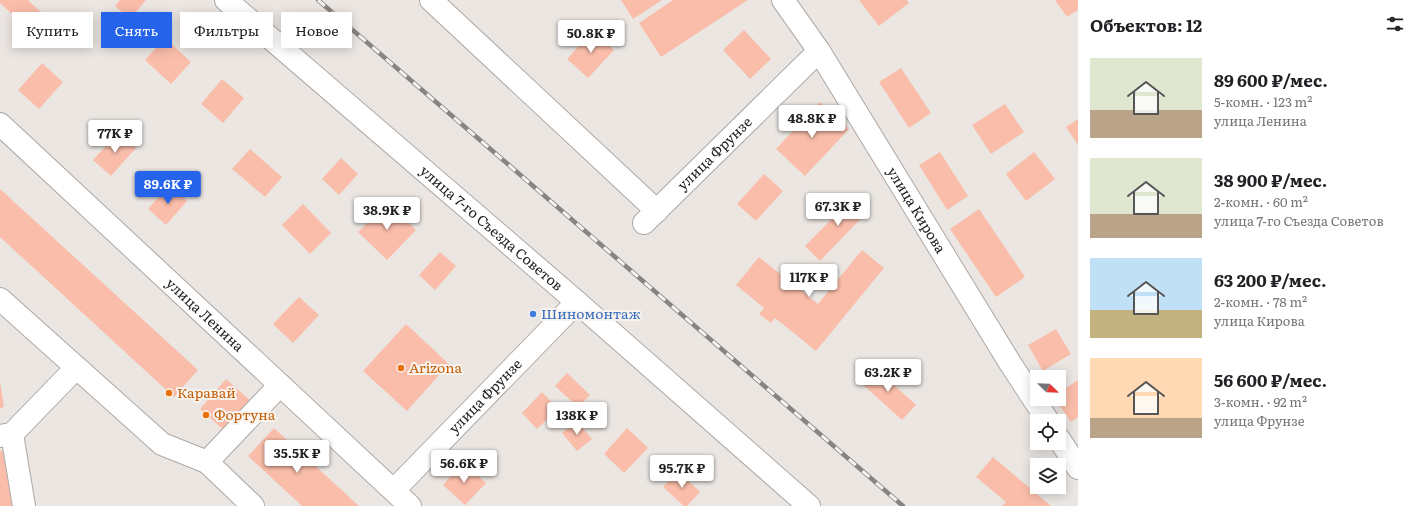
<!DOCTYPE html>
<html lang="ru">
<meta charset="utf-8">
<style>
:root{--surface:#fff;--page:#f6f6f6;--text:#202124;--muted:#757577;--accent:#2563eb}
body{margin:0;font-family:Literata,serif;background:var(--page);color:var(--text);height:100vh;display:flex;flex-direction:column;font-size:15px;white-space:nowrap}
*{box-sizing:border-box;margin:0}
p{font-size:13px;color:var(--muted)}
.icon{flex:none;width:22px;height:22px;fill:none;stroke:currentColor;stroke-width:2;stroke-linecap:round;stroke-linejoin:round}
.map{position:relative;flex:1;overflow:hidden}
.drawer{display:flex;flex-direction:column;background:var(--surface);width:340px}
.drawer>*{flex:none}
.guide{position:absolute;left:12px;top:12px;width:380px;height:36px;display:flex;gap:8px}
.needle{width:26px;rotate:113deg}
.buttons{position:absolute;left:1030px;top:370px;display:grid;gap:8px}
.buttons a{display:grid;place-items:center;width:36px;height:36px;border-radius:0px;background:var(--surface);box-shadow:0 2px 10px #0003;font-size:20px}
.price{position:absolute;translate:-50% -34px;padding:0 9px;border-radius:4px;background:#fff;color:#222;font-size:13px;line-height:26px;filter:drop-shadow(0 1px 2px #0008)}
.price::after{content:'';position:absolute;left:50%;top:24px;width:12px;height:9px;margin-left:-6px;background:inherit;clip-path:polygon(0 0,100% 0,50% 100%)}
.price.on{background:var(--accent);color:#fff}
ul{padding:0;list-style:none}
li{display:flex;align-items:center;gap:12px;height:100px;padding:0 12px}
li span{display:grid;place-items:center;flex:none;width:112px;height:80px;border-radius:0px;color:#555}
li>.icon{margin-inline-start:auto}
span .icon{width:48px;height:48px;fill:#fffc;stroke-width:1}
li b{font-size:17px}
h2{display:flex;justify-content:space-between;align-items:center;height:48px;padding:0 12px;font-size:17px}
.pill{padding:0 14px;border-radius:0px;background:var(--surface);box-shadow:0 2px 10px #0003;font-size:14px;line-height:36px}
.pill.on{background:var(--accent);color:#fff}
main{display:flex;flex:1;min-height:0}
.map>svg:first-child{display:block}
</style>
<main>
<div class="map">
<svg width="1078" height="506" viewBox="0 0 1078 506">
<rect width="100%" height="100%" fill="#ebe6e2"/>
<path fill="#fabdaa" d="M0 0H28L45 16 30 31 0 3Z
M120 0H146L130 19 115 6Z
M621 0H662L633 19Z
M673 0H748L661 57 639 23Z
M859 0H907L909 3 879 26Z
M1055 0H1078V10L1067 17Z
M593 30 614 50 588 78 567 59Z
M744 30 771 59 750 79 723 50Z
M165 38 191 62 171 84 145 60Z
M42 63 63 82 39 109 18 90Z
M901 68 931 113 909 128 879 82Z
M222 79 244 98 223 123 201 104Z
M820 102 849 129 805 176 776 149Z
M1005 104 1024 132 991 154 972 125Z
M1078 119V145L1066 127Z
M119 132 136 148 111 176 93 160Z
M250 149 282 177 265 197 232 169Z
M940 152 968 196 947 210 919 165Z
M1034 152 1055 179 1026 201 1006 174Z
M341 158 358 174 339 195 322 179Z
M764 174 783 191 756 221 737 204Z
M170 185 187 201 166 225 148 209Z
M0 189 198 370 174 397 0 237Z
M857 193 871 208 820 261 805 246Z
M388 202 416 230 387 260 358 232Z
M303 204 331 233 310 254 282 225Z
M979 209 1025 277 996 297 950 229Z
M862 250 884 268 816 351 775 318 771 323 759 314 764 308 736 285 759 257 818 304Z
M440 252 456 266 435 290 419 275Z
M299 297 319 315 293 343 273 324Z
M406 324 449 364 407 411 363 371Z
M1056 329 1071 354 1043 371 1028 345Z
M873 366 916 405 902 420 859 381Z
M567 373 590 395 578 407 555 386Z
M226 379 253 403 227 433 200 409Z
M1078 380V417L1071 422 1055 399H1059V393Z
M0 381 4 407 0 408Z
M542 392 558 409 537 429 522 413Z
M577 421 592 439 577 451 562 433Z
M274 428 359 506H302L248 456Z
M627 428 648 448 624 473 604 454Z
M11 449 20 506H0V451Z
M993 457 1051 506H1002L1006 502 976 477Z
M463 462 486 483 465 505 443 485Z
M678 471 700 492 687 506H684L663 487Z"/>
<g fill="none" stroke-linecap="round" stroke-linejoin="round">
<g stroke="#ada8a5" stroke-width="24">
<g id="minor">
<path d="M431 0 657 211"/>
<path id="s1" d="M783 0 819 51 1010 363 1048 421"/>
<path id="s2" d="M0 124 410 506"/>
<path id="s3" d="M644 223 819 51"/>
<path d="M0 299 162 444 207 462 280 385"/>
<path d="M12 434 24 506"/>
<path d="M0 436 12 434 76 368"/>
<path d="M1059 439 1078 468"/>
<path d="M207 462 253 506"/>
<path id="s4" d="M394 490 577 302"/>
</g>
</g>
<g stroke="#ada8a5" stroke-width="24">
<g id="major">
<path id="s5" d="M226 0 577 302 809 506"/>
</g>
</g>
<use href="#minor" stroke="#fff" stroke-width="22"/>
<use href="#major" stroke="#fff" stroke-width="22"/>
<g stroke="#878481" stroke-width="4.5">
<path id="rail" d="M318 0 903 506"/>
</g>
<use href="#rail" stroke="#f9f3ef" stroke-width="3" stroke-dasharray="9" stroke-linecap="butt"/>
</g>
<circle fill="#3f7fe0" stroke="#f9f3ef" stroke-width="1.5" cx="533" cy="314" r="4"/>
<g fill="#e8710a" stroke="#f9f3ef" stroke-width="1.5">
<circle cx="401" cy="368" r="4"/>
<circle cx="169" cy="393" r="4"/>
<circle cx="206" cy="415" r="4"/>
</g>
<g text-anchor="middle" stroke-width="4" stroke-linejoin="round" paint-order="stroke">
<g font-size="14" fill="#252322" stroke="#f9f3ef">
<text dy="5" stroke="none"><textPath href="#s3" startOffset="99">улица Фрунзе</textPath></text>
<text dy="5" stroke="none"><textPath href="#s1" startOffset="249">улица Кирова</textPath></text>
<text dy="5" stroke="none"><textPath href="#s5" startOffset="350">улица 7-го Съезда Советов</textPath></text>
<text dy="5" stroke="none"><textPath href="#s2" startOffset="280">улица Ленина</textPath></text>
<text dy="5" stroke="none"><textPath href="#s4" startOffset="131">улица Фрунзе</textPath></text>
</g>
<g font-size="14" fill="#366cbe" stroke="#f9f3ef" text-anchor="start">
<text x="541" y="319">Шиномонтаж</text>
</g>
<g font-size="14" fill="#c56008" stroke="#f9f3ef" text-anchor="start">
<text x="409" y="373">Arizona</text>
<text x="177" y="398">Каравай</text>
<text x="214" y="420">Фортуна</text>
</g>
</g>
</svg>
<div class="buttons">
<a><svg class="needle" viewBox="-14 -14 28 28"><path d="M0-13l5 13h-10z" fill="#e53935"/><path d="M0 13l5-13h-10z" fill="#757577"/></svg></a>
<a><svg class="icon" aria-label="locate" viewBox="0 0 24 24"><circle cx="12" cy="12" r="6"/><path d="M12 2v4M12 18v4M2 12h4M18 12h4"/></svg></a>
<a><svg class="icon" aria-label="layers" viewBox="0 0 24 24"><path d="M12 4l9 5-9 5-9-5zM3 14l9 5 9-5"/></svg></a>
</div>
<b class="price" style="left:591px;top:54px">50.8K ₽</b>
<b class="price" style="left:812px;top:139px">48.8K ₽</b>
<b class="price" style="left:115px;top:154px">77K ₽</b>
<b class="price on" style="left:168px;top:205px">89.6K ₽</b>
<b class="price" style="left:838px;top:227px">67.3K ₽</b>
<b class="price" style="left:387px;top:231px">38.9K ₽</b>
<b class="price" style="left:809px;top:298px">117K ₽</b>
<b class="price" style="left:888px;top:393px">63.2K ₽</b>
<b class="price" style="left:577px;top:436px">138K ₽</b>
<b class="price" style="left:297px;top:474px">35.5K ₽</b>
<b class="price" style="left:464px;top:484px">56.6K ₽</b>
<b class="price" style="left:682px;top:489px">95.7K ₽</b>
<div class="guide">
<a class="pill">Купить</a>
<a class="pill on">Снять</a>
<a class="pill">Фильтры</a>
<a class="pill">Новое</a>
</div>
</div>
<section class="drawer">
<h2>Объектов: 12<svg class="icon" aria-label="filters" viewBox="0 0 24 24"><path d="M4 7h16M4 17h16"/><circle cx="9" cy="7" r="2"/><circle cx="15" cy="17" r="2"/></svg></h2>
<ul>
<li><span style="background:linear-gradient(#dfe7d0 65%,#b9a48a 0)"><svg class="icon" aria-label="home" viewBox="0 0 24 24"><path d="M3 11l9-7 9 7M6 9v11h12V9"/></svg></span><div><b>89 600 ₽/мес.</b><p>5-комн. · 123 m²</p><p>улица Ленина</p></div></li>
<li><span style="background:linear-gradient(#dfe7d0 70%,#b9a48a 0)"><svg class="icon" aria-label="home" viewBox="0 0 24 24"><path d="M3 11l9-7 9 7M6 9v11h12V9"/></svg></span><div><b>38 900 ₽/мес.</b><p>2-комн. · 60 m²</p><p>улица 7-го Съезда Советов</p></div></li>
<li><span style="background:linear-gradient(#bfe0f5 65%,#c2b280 0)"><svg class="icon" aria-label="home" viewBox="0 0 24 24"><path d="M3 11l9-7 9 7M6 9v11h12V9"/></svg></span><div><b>63 200 ₽/мес.</b><p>2-комн. · 78 m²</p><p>улица Кирова</p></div></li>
<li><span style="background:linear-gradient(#ffd9b3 75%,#b9a48a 0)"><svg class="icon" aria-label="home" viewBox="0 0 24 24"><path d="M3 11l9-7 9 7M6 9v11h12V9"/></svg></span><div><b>56 600 ₽/мес.</b><p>3-комн. · 92 m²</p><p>улица Фрунзе</p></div></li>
</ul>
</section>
</main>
